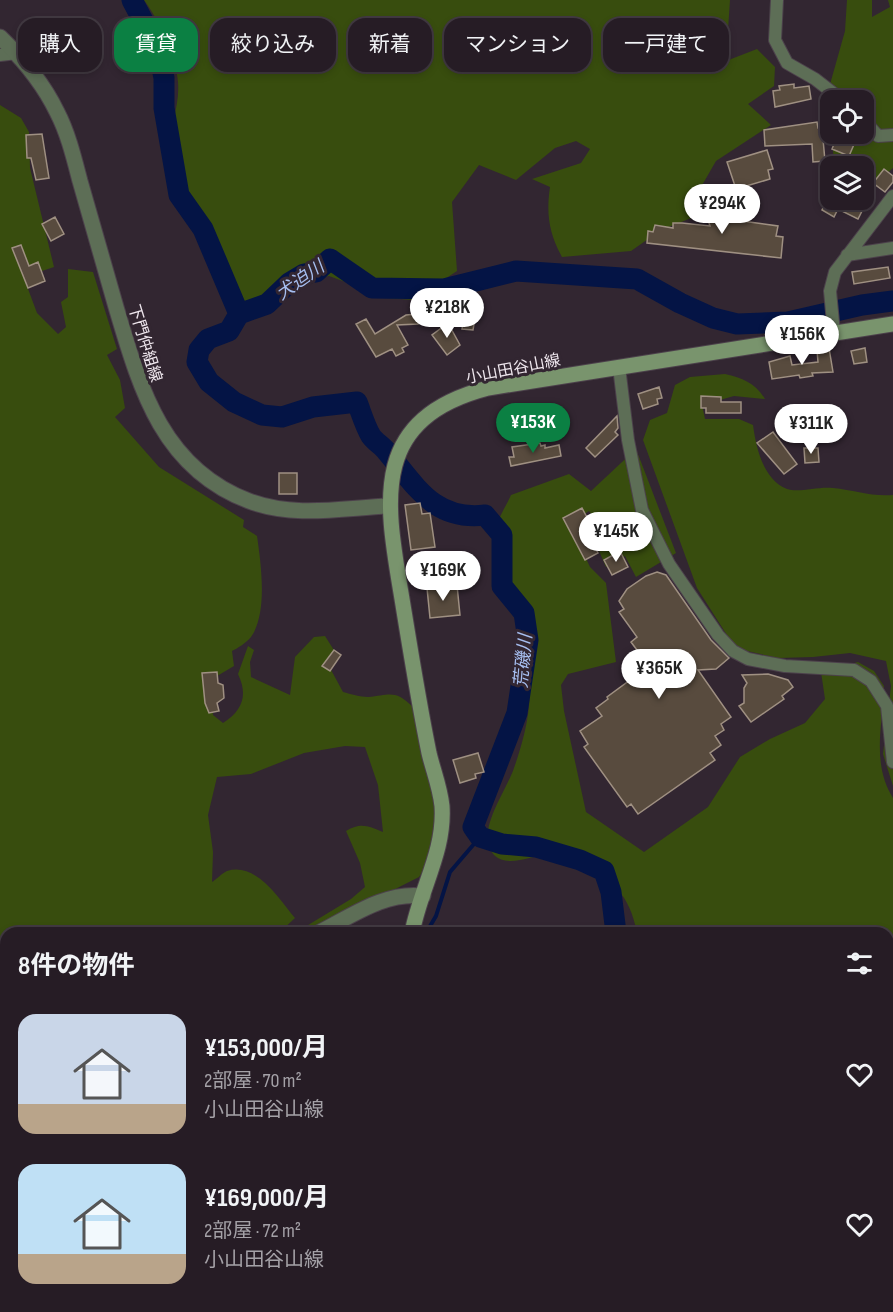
<!DOCTYPE html>
<html lang="ja">
<meta charset="utf-8">
<style>
:root{--surface:#261c25;--page:#2e252d;--text:#f1f3f6;--muted:#a4a1a7;--line:#423a42;--accent:#0b8043}
body{margin:0;font-family:"Sofia Sans Condensed","Noto Sans JP",sans-serif;background:var(--page);color:var(--text);height:100vh;display:flex;flex-direction:column;font-size:22px;white-space:nowrap}
*{box-sizing:border-box;margin:0}
p{font-size:20px;color:var(--muted)}
.icon{flex:none;width:33px;height:33px;fill:none;stroke:currentColor;stroke-width:2;stroke-linecap:round;stroke-linejoin:round}
.map{position:relative;flex:1;overflow:hidden}
.drawer{position:absolute;left:0px;top:927px;width:894px;height:386px;display:flex;flex-direction:column;background:var(--surface);border-radius:18px 18px 0 0;box-shadow:0 3px 9px #0003,0 0 0 2px var(--line)}
.drawer>*{flex:none}
.hud{position:absolute;left:18px;top:18px;width:858px;height:54px;display:flex;gap:12px}
.tools{position:absolute;left:820px;top:90px;display:grid;gap:12px}
.tools a{display:grid;place-items:center;width:54px;height:54px;border-radius:12px;background:var(--surface);box-shadow:0 3px 9px #0003,0 0 0 2px var(--line);font-size:30px}
.price{position:absolute;translate:-50% -51px;padding:0 14px;border-radius:21px;background:#fff;color:#222;font-size:20px;line-height:39px;filter:drop-shadow(0 2px 3px #0008)}
.price::after{content:'';position:absolute;left:50%;top:36px;width:18px;height:14px;margin-left:-9px;background:inherit;clip-path:polygon(0 0,100% 0,50% 100%)}
.price.current{background:var(--accent);color:#fff}
ul{padding:0;list-style:none}
li{display:flex;align-items:center;gap:18px;height:150px;padding:0 18px}
li span{display:grid;place-items:center;flex:none;width:168px;height:120px;border-radius:18px;color:#555}
li>.icon{margin-inline-start:auto}
span .icon{width:72px;height:72px;fill:#fffc;stroke-width:1}
li b{font-size:26px}
h2{display:flex;justify-content:space-between;align-items:center;height:72px;padding:0 18px;font-size:26px}
.tag{padding:0 21px;border-radius:18px;background:var(--surface);box-shadow:0 3px 9px #0003,0 0 0 2px var(--line);font-size:21px;line-height:54px}
.tag.current{background:var(--accent);color:#fff}
.map>svg:first-child{display:block}
</style>
<div class="map">
<svg width="893" height="1312" viewBox="0 0 893 1312">
<rect width="100%" height="100%" fill="#322631"/>
<path fill="#384d0e" d="M144 0H730L726 61 757 49 775 67 774 86 748 104 771 125 716 161 697 194 704 213 661 230 631 251 562 257C549 233 546 214 550 187L532 179 581 163 590 149 576 141 555 148 516 180 479 165 452 202 457 271 413 300 389 298 329 276 294 284 267 312 252 316 239 308C228 262 209 230 175 197L182 165 164 151C170 130 180 105 178 82 176 55 160 22 144 0Z
M847 0H872V17L890 7 888 0H893V168L865 194 864 166H834L832 134H864V100H831V128L827 95 845 31Z
M0 105 21 118 29 132 30 168 54 267 42 271 21 270 37 313 58 334 66 327 61 302 68 297V269L93 272 117 349 107 355 120 380 125 408 115 417 159 467 244 520 243 527 257 536C261 564 268 613 251 637 246 643 238 648 232 651L234 666 212 679 213 715 223 723C243 710 248 695 238 674L248 646 254 650 250 662 251 677 290 695 295 657 314 637 325 636 337 655 330 668 343 692C351 694 360 697 368 697 390 695 395 689 413 707 425 756 454 832 419 877L308 933H295L351 899 365 887 360 863 346 831C361 822 368 826 383 832L378 785 365 747 345 746 304 753 251 774 217 777 208 815 213 852 212 882C217 879 222 873 227 871 257 862 279 899 295 918L279 933H6V1095L0 1104Z
M725 374C743 378 755 383 765 399L734 396 702 405 705 419H739L753 425C756 447 763 480 787 489 799 493 819 486 833 488 854 490 872 497 893 495V786L883 754 891 686 886 661 850 653 813 657 778 658 747 651 732 643 697 588 643 440 650 420 667 413 675 385 690 377Z
M636 449 676 553 636 577 625 556 606 567 593 537 602 529 589 511 570 524 590 567 606 583 616 662 568 674 561 685 564 711 586 812 644 852 708 807 740 757 770 739 805 723 825 699 821 672 858 662 874 671 884 686C883 724 871 763 893 798V1021L888 1027V933H637C629 893 614 882 579 864 570 860 559 854 549 854 531 855 501 872 490 849 479 827 507 789 514 768 521 748 527 727 529 706 532 677 526 640 518 611 511 583 493 559 496 528 498 518 507 504 511 495L569 474 591 491Z
M893 1221V1312H892L888 1300V1224Z
M6 1231V1306L304 1307 297 1312H0V1239Z
M587 1306 684 1307 686 1312H582Z"/>
<g fill="none" stroke-linecap="round" stroke-linejoin="round">
<path stroke="#041445" stroke-width="4" d="M426 933 436 916 450 872 480 837"/>
<path stroke="#041445" stroke-width="21" d="M132 0 159 51 164 78V108L179 195 203 229 239 314
M239 314 229 331 208 339 199 350 197 362 209 382 234 402 262 415 282 417 313 407 357 402C361 412 365 426 371 436 375 442 383 446 387 452 416 486 434 521 485 515L502 535V586L524 613 528 640 517 713 473 827 480 837 502 844 536 847 580 860 604 871 611 892 616 933
M239 314 267 304 289 283 304 274 316 272 330 259 372 288 444 289 516 271 637 279 680 303 713 318 737 324 788 322 862 305 893 301
M790 1306 791 1312"/>
</g>
<path fill="#584b3e" stroke="#9f9082" stroke-width="1.5" d="M794 84V88L809 86 811 99 775 107 773 91 780 90 779 86Z
M817 122 818 128H822L825 161 813 162 812 144 765 146 764 130Z
M42 134 49 178 36 180 31 158H27L26 135Z
M838 134 855 142 849 156 832 149Z
M767 150 773 169 768 170 770 179 736 189 727 162Z
M884 169 893 176V182L885 192 873 183Z
M821 200H844L863 209 858 219 838 209 834 217 822 210 826 202Z
M731 204 735 220 778 226 776 236 783 237 781 258 647 243 648 231 653 232 655 225 673 228V223H682L710 226 705 211Z
M55 217 64 234 51 241 42 224Z
M21 245 29 266 38 262 45 281 28 288 12 248Z
M888 267 890 278 854 284 852 272Z
M466 304 477 306 473 330 462 329Z
M417 314 418 324 397 325 408 345 402 348 404 352 396 356 392 349 376 357 356 324 366 319 375 334 406 315Z
M448 323 460 345 447 355 432 335Z
M829 348 833 372 812 373 813 376 800 378 799 375 772 379 769 362 790 356 792 365 818 362 817 350Z
M865 348 867 362 854 364 851 351Z
M659 387 662 398 657 399 658 404 643 409 638 394Z
M701 396 721 397V402H741V413H706V408H701Z
M617 416 618 428 615 432 618 435 595 457 586 448Z
M773 432 797 464 784 474 757 443Z
M540 443 541 446 545 445V448L559 445 561 456 511 466 509 457H514L512 447Z
M804 448H818L819 462 805 463Z
M279 473H297V494H279Z
M420 503 422 514 430 513 435 547 411 550 405 505Z
M582 508 591 525 585 529 598 553 585 560 563 518Z
M620 551 628 567 612 575 604 560Z
M657 572 666 575 711 640 729 658 716 669 698 670 731 717 721 724 724 730 715 736 721 745 710 753 715 760 638 814 631 804 627 807 584 747 588 744 580 731 602 716 596 708 608 699 607 697 649 666 631 642 637 637 619 612 624 609 619 601 627 589 646 576Z
M457 585 460 615 430 618 427 588Z
M334 650 341 655 330 671 322 666Z
M217 672 218 683 223 685 224 698 217 703 219 711 209 713 205 703 202 673Z
M768 674 788 680 793 687 782 696 784 699 751 722 739 706 744 703V688L747 683 742 675Z
M478 753 484 772 475 774 476 778 460 783 453 760Z"/>
<g fill="none" stroke-linecap="round" stroke-linejoin="round">
<g stroke="#4c414b" stroke-width="14">
<path id="minor" d="M777 0 775 40 787 63 815 79 842 100
M0 55 17 53
M864 120 878 136 893 135
M847 255 893 248
M834 333 830 291 835 272 893 196
M619 367 628 440 642 510 669 564 718 635 733 651 748 659 785 666 854 670 871 681 887 706 893 762
M679 1306 680 1312"/>
</g>
<g stroke="#4c414b" stroke-width="17">
<path id="tertiary" d="M0 37C23 59 43 83 57 112 68 133 74 158 80 181 92 223 104 265 116 307 140 388 162 468 249 501 294 518 342 508 388 506
M318 933C350 917 385 891 423 896
M0 1103 6 1083"/>
</g>
<g stroke="#4c414b" stroke-width="17">
<path id="secondary" d="M412 933C420 889 445 852 442 806 440 787 433 770 429 753 419 704 411 654 403 605 387 507 365 420 488 388L893 324
M379 1312 383 1306"/>
</g>
<use href="#minor" stroke="#5d6e56" stroke-width="12"/>
<use href="#tertiary" stroke="#5d6e56" stroke-width="15"/>
<use href="#secondary" stroke="#79946d" stroke-width="15"/>
</g>
<g text-anchor="middle" stroke-width="6" stroke-linejoin="round" paint-order="stroke">
<g font-size="16" fill="#eee6ed" stroke="#322631">
<text transform="translate(146 343) rotate(73)" y="6">下門仲組線</text>
<text transform="translate(513 368) rotate(-11)" y="6">小山田谷山線</text>
</g>
<g font-size="18" font-style="italic" fill="#a6bef0" stroke="#322631">
<text transform="translate(300 280) rotate(-35)" y="6">犬迫川</text>
<text transform="translate(523 661) rotate(-85)" y="6">荒磯川</text>
</g>
</g>
</svg>
<div class="tools">
<a><svg class="icon" aria-label="locate" viewBox="0 0 24 24"><circle cx="12" cy="12" r="6"/><path d="M12 2v4M12 18v4M2 12h4M18 12h4"/></svg></a>
<a><svg class="icon" aria-label="layers" viewBox="0 0 24 24"><path d="M12 4l9 5-9 5-9-5zM3 14l9 5 9-5"/></svg></a>
</div>
<b class="price" style="left:722px;top:235px">¥294K</b>
<b class="price" style="left:447px;top:339px">¥218K</b>
<b class="price" style="left:802px;top:366px">¥156K</b>
<b class="price current" style="left:533px;top:454px">¥153K</b>
<b class="price" style="left:811px;top:455px">¥311K</b>
<b class="price" style="left:616px;top:563px">¥145K</b>
<b class="price" style="left:443px;top:602px">¥169K</b>
<b class="price" style="left:659px;top:700px">¥365K</b>
<div class="hud">
<a class="tag">購入</a>
<a class="tag current">賃貸</a>
<a class="tag">絞り込み</a>
<a class="tag">新着</a>
<a class="tag">マンション</a>
<a class="tag">一戸建て</a>
</div>
<section class="drawer">
<h2>8件の物件<svg class="icon" aria-label="filters" viewBox="0 0 24 24"><path d="M4 7h16M4 17h16"/><circle cx="9" cy="7" r="2"/><circle cx="15" cy="17" r="2"/></svg></h2>
<ul>
<li><span style="background:linear-gradient(#c9d6e8 75%,#b9a48a 0)"><svg class="icon" aria-label="home" viewBox="0 0 24 24"><path d="M3 11l9-7 9 7M6 9v11h12V9"/></svg></span><div><b>¥153,000/月</b><p>2部屋 · 70 m²</p><p>小山田谷山線</p></div><svg class="icon" aria-label="heart" viewBox="0 0 24 24"><path d="M12 20l-8-8c-3-5 5-10 8-4 3-6 11-1 8 4z"/></svg></li>
<li><span style="background:linear-gradient(#bfe0f5 75%,#b9a48a 0)"><svg class="icon" aria-label="home" viewBox="0 0 24 24"><path d="M3 11l9-7 9 7M6 9v11h12V9"/></svg></span><div><b>¥169,000/月</b><p>2部屋 · 72 m²</p><p>小山田谷山線</p></div><svg class="icon" aria-label="heart" viewBox="0 0 24 24"><path d="M12 20l-8-8c-3-5 5-10 8-4 3-6 11-1 8 4z"/></svg></li>
</ul>
</section>
</div>
